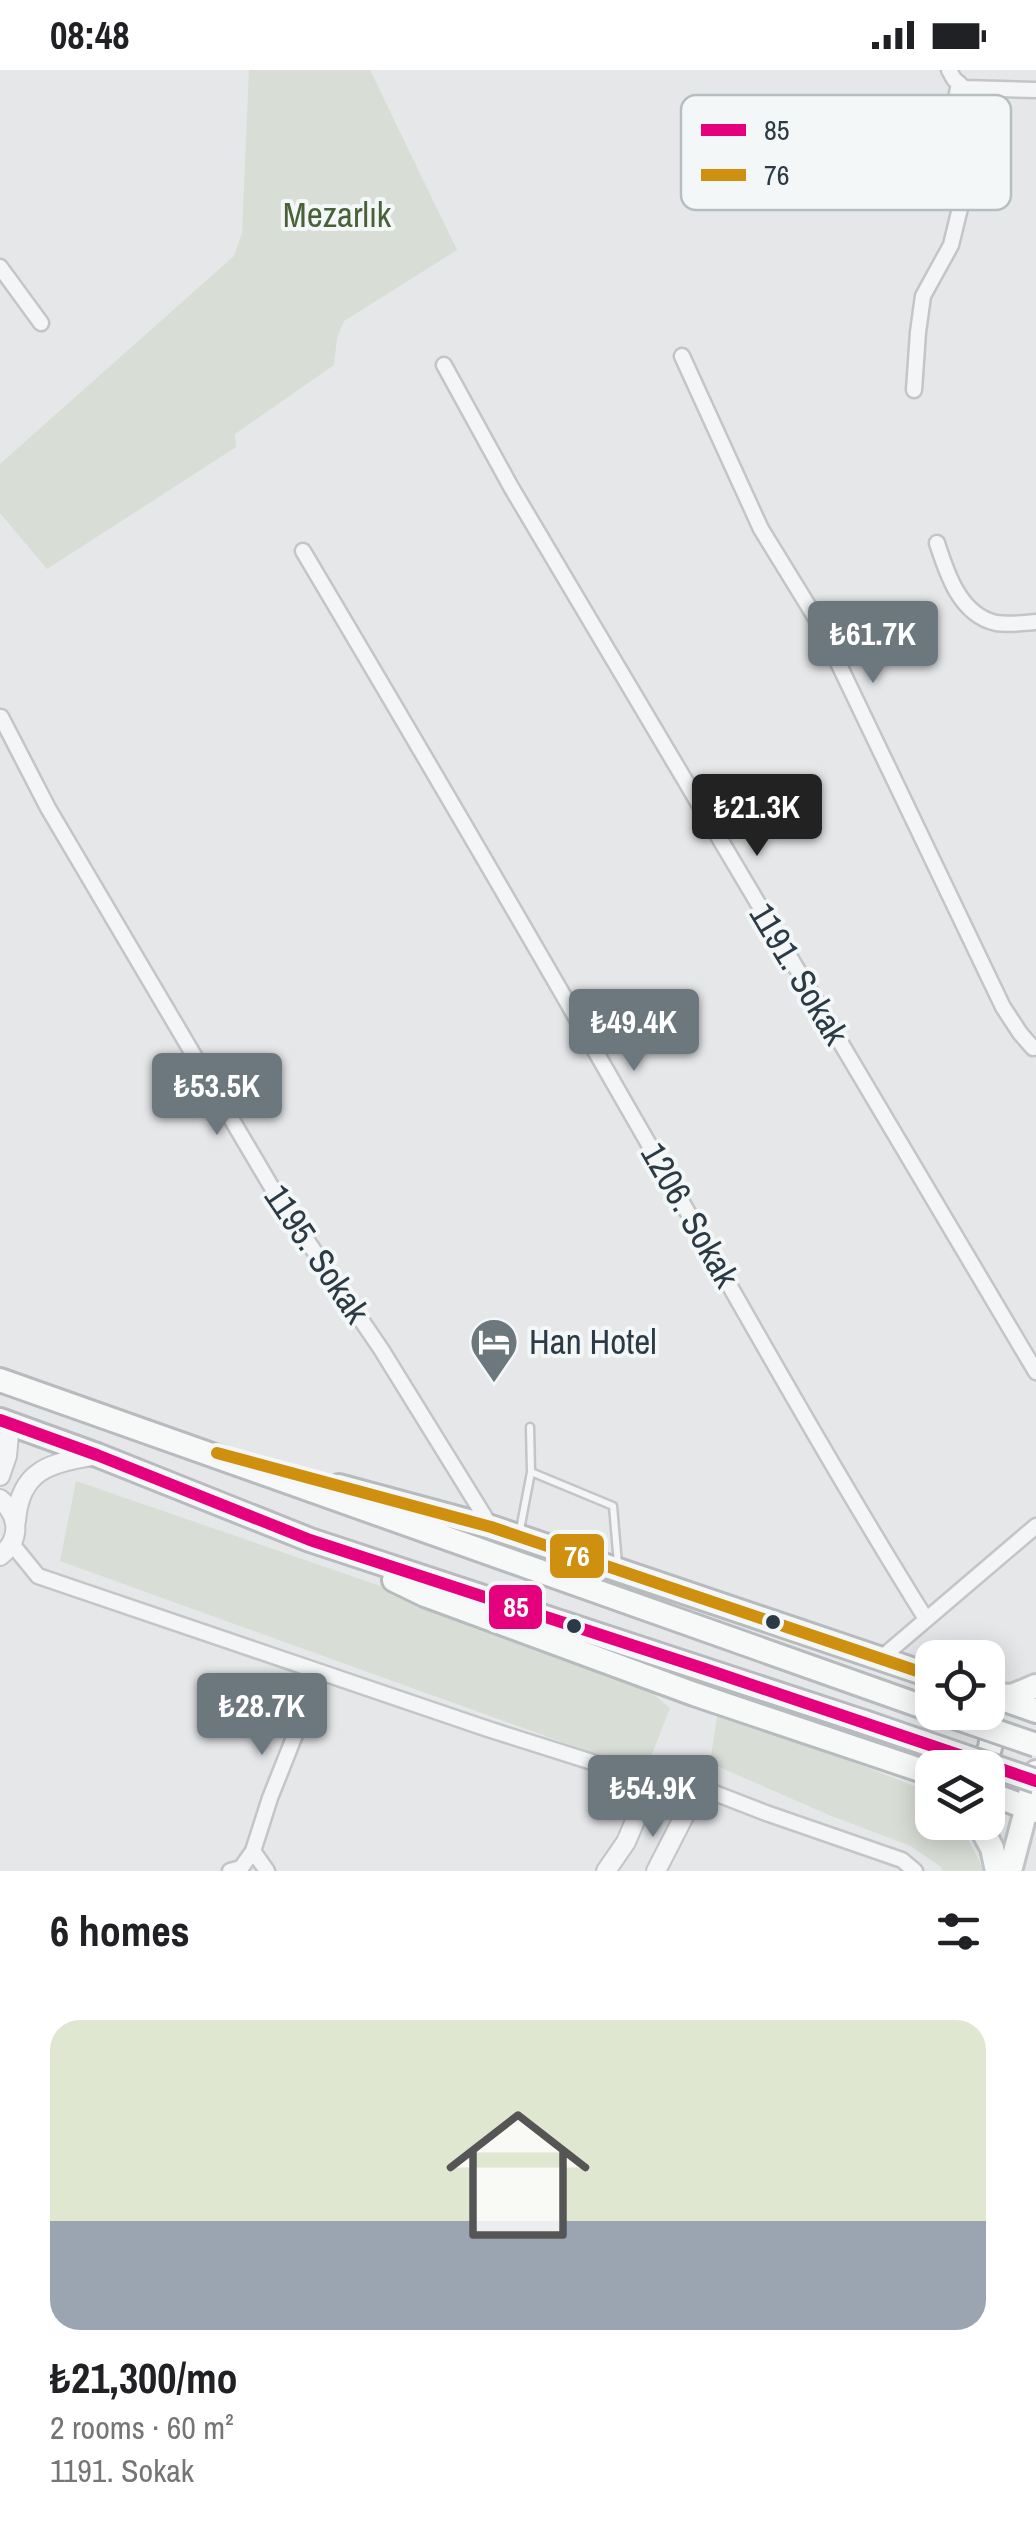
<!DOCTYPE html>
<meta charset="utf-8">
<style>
:root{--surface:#fff;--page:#f2f2f2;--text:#202124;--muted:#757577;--line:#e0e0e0;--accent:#6c777e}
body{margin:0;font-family:"Archivo Narrow",sans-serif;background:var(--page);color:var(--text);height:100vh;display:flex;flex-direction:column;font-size:38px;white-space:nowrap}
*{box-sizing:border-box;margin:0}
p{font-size:32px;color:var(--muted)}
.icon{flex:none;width:55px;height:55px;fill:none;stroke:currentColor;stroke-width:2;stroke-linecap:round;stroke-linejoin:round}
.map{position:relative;height:1801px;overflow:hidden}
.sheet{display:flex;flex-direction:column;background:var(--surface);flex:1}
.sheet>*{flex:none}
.controls{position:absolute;left:915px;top:1570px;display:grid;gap:20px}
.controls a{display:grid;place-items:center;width:90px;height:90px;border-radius:20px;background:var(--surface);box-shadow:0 5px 25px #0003;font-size:50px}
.price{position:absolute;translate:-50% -85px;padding:0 22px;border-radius:10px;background:var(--accent);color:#fff;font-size:32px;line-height:65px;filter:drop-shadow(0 2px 5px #0008)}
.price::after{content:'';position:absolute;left:50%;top:60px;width:30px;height:22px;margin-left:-15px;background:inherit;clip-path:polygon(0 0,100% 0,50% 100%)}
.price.current{background:#222;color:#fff}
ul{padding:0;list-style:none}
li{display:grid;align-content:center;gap:20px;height:530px;padding:0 50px}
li+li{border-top:2px solid var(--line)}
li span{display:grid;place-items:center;height:310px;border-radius:30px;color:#555}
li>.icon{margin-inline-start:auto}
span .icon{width:180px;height:180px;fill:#fffc;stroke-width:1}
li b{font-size:42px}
h2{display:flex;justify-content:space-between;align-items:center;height:120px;padding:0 50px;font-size:42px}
.status{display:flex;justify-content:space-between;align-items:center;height:70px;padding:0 50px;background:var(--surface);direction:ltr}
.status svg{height:28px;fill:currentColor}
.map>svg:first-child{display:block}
</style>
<div class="status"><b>08:48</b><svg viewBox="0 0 49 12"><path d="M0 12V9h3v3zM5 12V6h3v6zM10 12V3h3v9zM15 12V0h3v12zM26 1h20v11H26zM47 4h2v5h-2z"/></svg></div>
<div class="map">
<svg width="1036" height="1801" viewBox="0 0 1036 1801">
<rect width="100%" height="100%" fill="#e5e7e9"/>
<path fill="#d8ddd5" d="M249 0H370L457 180 344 251 337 268 334 295 235 364 236 377 47 499 0 443V394L234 186 242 163Z
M76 1411 508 1560 635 1609 670 1638 645 1702 60 1491Z
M718 1640 922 1719 932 1728V1752L960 1753 984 1801H942L941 1797 911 1776 829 1745 710 1693Z"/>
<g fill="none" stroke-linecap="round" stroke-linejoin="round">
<g stroke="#c3c5c7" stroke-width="11">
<path id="service" d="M531 1402 613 1436 618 1494
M520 1460 531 1402 530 1357"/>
</g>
<g stroke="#c3c5c7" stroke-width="19">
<path id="minor" d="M949 0 954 9 964 18 1036 20
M0 197 41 253
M682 286 761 459 820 555 1003 937 1020 963 1033 978 1036 977
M444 295 511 417 1036 1302
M914 320 918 262 923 226 951 175 961 134 954 39 959 13
M937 473C947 504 960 545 996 553 1009 555 1023 553 1036 552
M303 481C414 668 524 856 632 1045 729 1213 823 1384 926 1549
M1 647 48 738 278 1128 381 1279 491 1457
M12 1474 38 1506 488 1659 652 1711 699 1717 766 1743 902 1790 915 1801
M880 1589 1036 1456
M253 1781 267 1801
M230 1801 241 1798 253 1781 270 1728 320 1602"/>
</g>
<g stroke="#c3c5c7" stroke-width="22">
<path id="tertiary" d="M0 1406 7 1386 10 1354
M0 1429C20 1446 21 1470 0 1486
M16 1451C20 1398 52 1393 97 1385
M606 1801 626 1772 652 1711
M656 1801 699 1717"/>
</g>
<g stroke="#c1c5c7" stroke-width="28">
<path id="primary" d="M992 1625 1012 1626 1036 1616
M978 1752 992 1778 997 1801
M1010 1801 1036 1702"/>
</g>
<g stroke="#b7bbbe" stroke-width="28">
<path id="trunk" d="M0 1310 932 1640
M0 1350 97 1385 310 1470 864 1652
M339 1416 491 1457 932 1606
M394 1510 425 1525 694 1624 932 1704
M988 1624 1036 1641
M968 1698C995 1694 995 1662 985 1642
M988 1723 1036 1741"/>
</g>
<use href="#service" stroke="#f4f5f6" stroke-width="6"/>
<use href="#minor" stroke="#f4f5f6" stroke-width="14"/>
<use href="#tertiary" stroke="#f4f5f6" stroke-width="18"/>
<use href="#primary" stroke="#f7f8f8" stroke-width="22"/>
<use href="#trunk" stroke="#f7f8f8" stroke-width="22"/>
<g stroke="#b7bbbe" stroke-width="28" stroke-linecap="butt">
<path id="trunk-bridge" d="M940 1642 1036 1675
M864 1652 1036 1711"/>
</g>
<use href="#trunk-bridge" stroke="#f7f8f8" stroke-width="22"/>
<g stroke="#f3f7f8" stroke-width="20">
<path id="bus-1" d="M0 1350 97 1385 310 1470 705 1599 1036 1711"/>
</g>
<g stroke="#f3f7f8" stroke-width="20">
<path id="bus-2" d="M217 1383 491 1457 932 1606"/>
</g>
<use href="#bus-1" stroke="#e5007d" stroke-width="12"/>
<use href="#bus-2" stroke="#ce900e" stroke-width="12"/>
</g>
<defs>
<g id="hotel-pin" transform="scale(2.5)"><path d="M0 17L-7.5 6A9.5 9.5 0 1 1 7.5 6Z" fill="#6c777e" stroke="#f3f7f8"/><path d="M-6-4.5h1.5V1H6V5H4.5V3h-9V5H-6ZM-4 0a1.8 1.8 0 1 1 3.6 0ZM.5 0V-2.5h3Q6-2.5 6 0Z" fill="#fff"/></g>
</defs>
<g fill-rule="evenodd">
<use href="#hotel-pin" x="494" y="1272"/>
</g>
<g fill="#2b3a44" stroke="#f3f7f8" stroke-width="4">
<circle cx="773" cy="1552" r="9"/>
<circle cx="574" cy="1556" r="9"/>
</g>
<g text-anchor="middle" stroke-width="8" stroke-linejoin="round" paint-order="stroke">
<g font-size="35" fill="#496038" stroke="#f3f7f8">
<text x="337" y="157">Mezarlık</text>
</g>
<g font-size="35" fill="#2b3a44" stroke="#f3f7f8">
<text transform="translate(799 904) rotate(59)" y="12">1191. Sokak</text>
<text transform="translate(690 1145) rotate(60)" y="12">1206. Sokak</text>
<text transform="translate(317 1184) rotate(56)" y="12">1195. Sokak</text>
</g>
<g font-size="35" fill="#2b3a44" stroke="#f3f7f8" text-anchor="start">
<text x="529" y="1284">Han Hotel</text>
</g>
</g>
<rect x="681" y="25" width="330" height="115" rx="15" fill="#f3f7f8" stroke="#b7bec2" stroke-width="2.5"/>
<rect x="701" y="54" width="45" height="12" fill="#e5007d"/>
<rect x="701" y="99" width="45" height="12" fill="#ce900e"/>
<g font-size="28" fill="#2b3a44">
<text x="764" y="70">85</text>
<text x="764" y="115">76</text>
</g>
<g stroke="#f3f7f8" stroke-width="4">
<rect x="548" y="1462" width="58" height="48" rx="10" fill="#ce900e"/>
<rect x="487" y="1513" width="57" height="48" rx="10" fill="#e5007d"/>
</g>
<g font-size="28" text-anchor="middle" font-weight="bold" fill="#fff">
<text x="577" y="1496">76</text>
<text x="516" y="1547">85</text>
</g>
</svg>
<div class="controls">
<a><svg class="icon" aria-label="locate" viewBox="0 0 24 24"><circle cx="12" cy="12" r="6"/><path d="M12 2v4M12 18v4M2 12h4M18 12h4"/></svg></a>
<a><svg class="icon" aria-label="layers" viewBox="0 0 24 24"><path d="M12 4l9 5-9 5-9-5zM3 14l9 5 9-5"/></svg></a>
</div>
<b class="price" style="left:873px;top:616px">₺61.7K</b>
<b class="price current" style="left:757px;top:789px">₺21.3K</b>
<b class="price" style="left:634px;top:1004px">₺49.4K</b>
<b class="price" style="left:217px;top:1068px">₺53.5K</b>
<b class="price" style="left:262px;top:1688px">₺28.7K</b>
<b class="price" style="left:653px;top:1770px">₺54.9K</b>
</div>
<section class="sheet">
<h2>6 homes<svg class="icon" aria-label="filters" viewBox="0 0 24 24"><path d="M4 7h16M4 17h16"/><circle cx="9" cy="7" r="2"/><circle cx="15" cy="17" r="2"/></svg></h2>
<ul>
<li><span style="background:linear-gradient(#dfe7d0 65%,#9aa5b1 0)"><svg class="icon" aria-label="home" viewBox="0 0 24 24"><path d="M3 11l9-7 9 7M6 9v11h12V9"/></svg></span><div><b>₺21,300/mo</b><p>2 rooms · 60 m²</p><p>1191. Sokak</p></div></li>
</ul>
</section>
